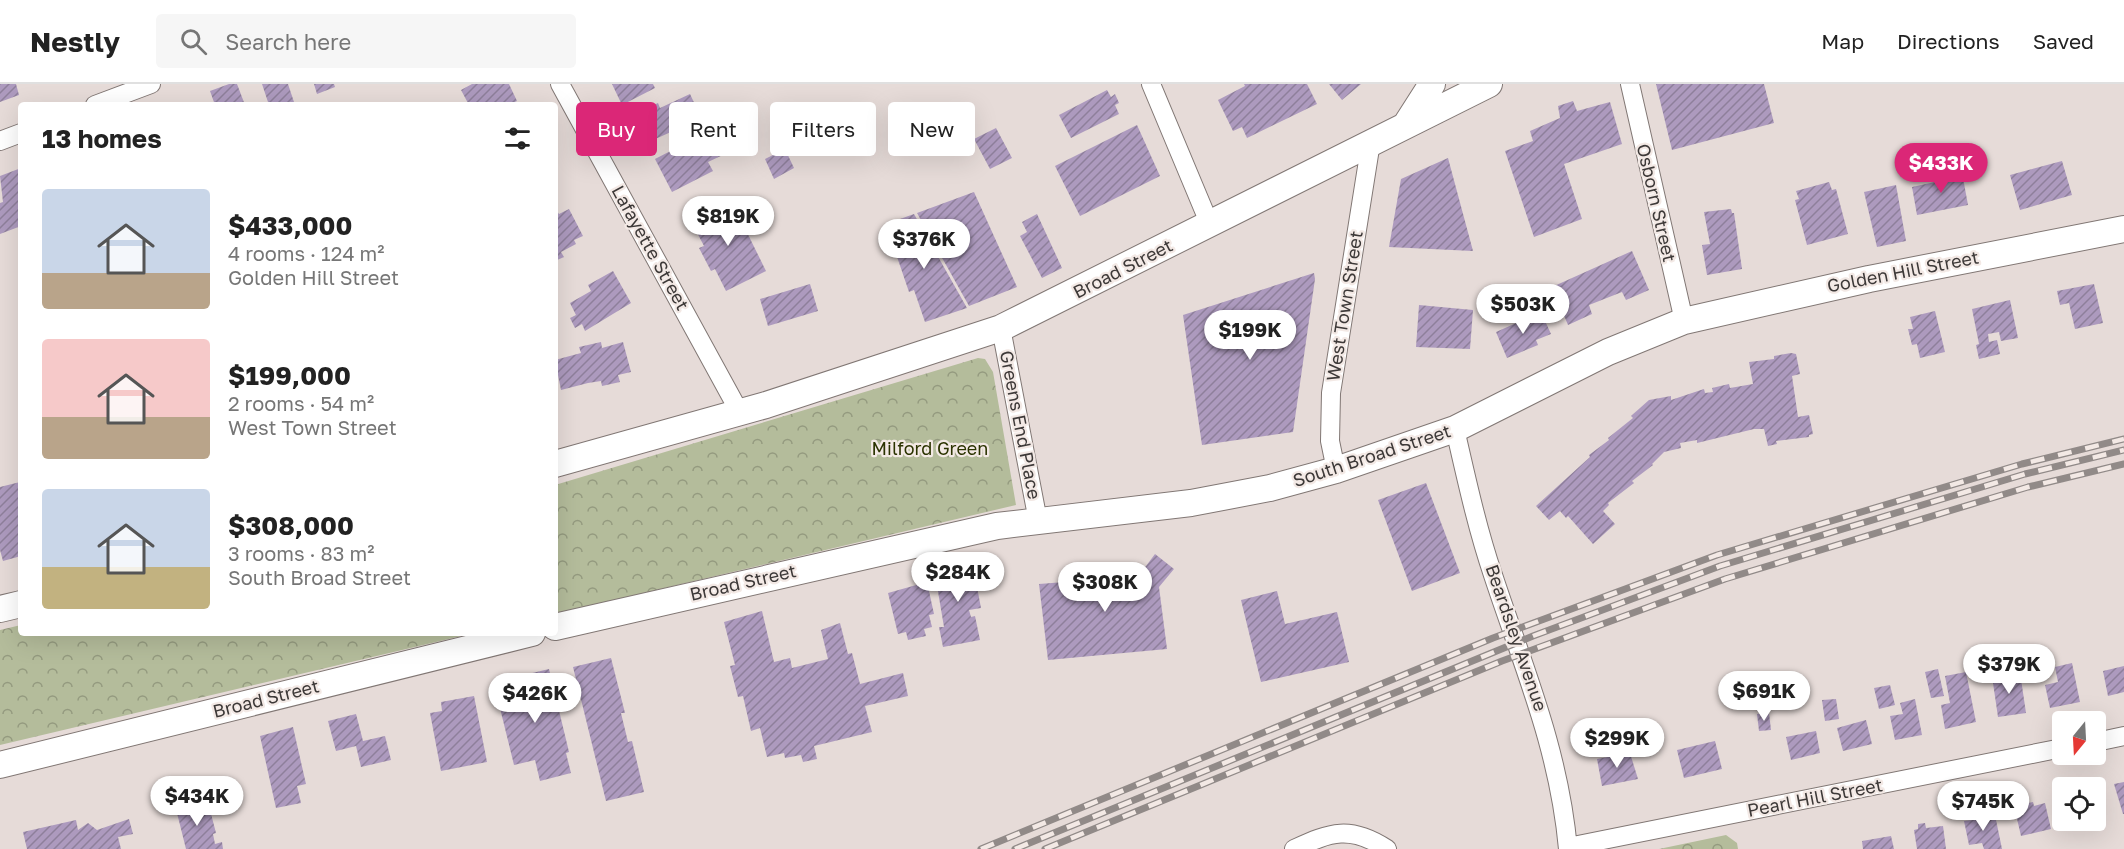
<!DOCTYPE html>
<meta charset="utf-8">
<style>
:root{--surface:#fff;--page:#f6f6f6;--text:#222;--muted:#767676;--line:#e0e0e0;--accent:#db2777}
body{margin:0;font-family:"Golos Text",sans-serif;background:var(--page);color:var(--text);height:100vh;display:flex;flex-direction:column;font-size:22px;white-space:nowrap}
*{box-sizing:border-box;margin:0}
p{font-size:20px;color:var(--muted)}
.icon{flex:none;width:33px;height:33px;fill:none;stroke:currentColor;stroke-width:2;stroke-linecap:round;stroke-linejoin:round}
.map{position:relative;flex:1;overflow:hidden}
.details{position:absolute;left:18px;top:18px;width:540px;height:534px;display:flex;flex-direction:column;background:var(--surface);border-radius:6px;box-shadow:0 6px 24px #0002}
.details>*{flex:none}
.banner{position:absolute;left:576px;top:18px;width:570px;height:54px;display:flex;gap:12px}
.needle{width:39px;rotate:198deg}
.buttons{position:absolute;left:2052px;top:627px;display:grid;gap:12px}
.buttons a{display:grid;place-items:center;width:54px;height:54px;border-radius:6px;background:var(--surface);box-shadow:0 6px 24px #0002;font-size:30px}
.price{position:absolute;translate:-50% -51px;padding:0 14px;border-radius:21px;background:#fff;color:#222;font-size:20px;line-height:39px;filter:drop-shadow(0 2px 3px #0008)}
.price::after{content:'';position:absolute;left:50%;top:36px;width:18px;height:14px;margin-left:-9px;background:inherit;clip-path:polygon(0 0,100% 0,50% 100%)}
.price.active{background:var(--accent);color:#fff}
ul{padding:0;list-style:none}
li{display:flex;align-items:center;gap:18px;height:150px;padding:0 24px}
li span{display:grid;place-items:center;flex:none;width:168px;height:120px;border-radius:6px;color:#555}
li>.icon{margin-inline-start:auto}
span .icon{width:72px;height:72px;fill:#fffc;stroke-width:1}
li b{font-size:26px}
h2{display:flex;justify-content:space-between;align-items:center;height:72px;padding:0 24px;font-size:26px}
.pill{padding:0 21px;border-radius:6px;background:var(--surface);box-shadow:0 6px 24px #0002;font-size:21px;line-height:54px}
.pill.active{background:var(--accent);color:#fff}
header{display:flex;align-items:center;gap:36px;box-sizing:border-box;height:84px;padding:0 30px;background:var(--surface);border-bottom:2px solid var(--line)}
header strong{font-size:28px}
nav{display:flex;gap:33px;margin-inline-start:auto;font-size:21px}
.search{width:420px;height:54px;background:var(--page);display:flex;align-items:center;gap:15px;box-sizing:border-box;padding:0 21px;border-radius:6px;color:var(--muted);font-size:22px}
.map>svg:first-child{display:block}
</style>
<header>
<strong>Nestly</strong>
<div class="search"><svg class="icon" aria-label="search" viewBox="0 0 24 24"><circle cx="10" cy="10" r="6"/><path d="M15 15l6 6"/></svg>Search here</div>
<nav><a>Map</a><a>Directions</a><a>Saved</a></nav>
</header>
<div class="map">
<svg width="2124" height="765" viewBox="0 0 2124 765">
<defs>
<pattern id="park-crowns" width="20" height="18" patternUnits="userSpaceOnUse" patternTransform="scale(1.5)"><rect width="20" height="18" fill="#b4bc9b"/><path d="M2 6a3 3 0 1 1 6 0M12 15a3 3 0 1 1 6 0" fill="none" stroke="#949a7f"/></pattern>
<pattern id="building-hatch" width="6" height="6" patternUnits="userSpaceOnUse" patternTransform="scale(1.5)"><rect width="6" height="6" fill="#ad9abe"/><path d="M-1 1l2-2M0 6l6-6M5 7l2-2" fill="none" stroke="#8e7f9b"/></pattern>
</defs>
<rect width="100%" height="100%" fill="#e6dbd8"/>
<path fill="url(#park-crowns)" d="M978 274 985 275 993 288 1016 421 555 530V401Z
M21 541V549H474L0 661V546Z
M1726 751 1737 759 1738 765H1659Z"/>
<path fill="url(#building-hatch)" d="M0 0H16L19 11 0 18Z
M229 0H237L245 21H215L210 7Z
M262 0H288L295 21H269Z
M314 0H334L335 3 317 10Z
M472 0H509L517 17 508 21H469L461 6Z
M612 0H653L655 4 622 21Z
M1244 0H1307L1317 20 1247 54 1242 43 1233 47 1218 16 1245 2Z
M1329 0H1361L1342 16Z
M1656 0H1764L1774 39 1672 66Z
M1107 6 1111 13 1115 10 1119 19 1115 21 1119 30 1071 54 1059 31Z
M690 10 699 29 683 36 682 43 642 61 632 38 649 30 646 25 658 19 660 24Z
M1573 17 1577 27 1610 18 1622 60 1564 80 1582 135 1534 153 1505 67 1533 57 1530 47 1560 34 1558 22Z
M832 21 850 48 826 65 807 39Z
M949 27 961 43 929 65 917 48Z
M1137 41 1160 92 1080 132 1055 82Z
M996 44 1012 74 990 85 974 55Z
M713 45 727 69 708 78 713 87 672 108 655 75Z
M785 65 794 84 774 95 765 75Z
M1448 74 1473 167 1389 163 1401 95Z
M2062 77 2072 111 2020 126 2010 91Z
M1961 83 1968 121 1917 131 1912 103 1949 95 1947 86Z
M21 84V142L0 150V119L3 118 0 92Z
M1829 98 1832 106 1836 105 1848 150 1807 161 1795 116 1799 115 1796 107Z
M1896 101 1906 157 1877 163 1864 108Z
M974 108 1017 203 969 222 917 129Z
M732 118 766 187 726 207 715 185 711 187 699 164 704 162 691 137Z
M555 124 559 130 569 125 583 152 574 156 576 160 561 168 564 173 555 177Z
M1731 125 1732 129H1734L1742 185 1707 191 1702 161 1710 160 1704 128Z
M914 130 967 224 925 238 914 206 909 208 892 158 895 157 889 139Z
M1037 130 1062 184 1042 194 1020 152 1027 148 1022 138Z
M1632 167 1649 206 1626 216 1622 208 1589 221 1592 230 1568 241 1552 203Z
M613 187 631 219 585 247 582 240 575 244 570 234 576 231 570 219 591 207 588 201Z
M1314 189 1315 195 1293 348 1202 361 1183 231Z
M810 200 818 227 768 242 760 215Z
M2094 200 2103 239 2075 245 2069 219 2060 221 2057 207Z
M2010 216 2018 254 2001 257 1999 248 1988 250 1989 258 1997 256 2000 270 1979 275 1976 261 1979 260 1972 225Z
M1419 221 1473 226 1470 265 1416 263Z
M1935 227 1945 268 1920 274 1917 260 1912 261 1908 245H1913L1910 233Z
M1541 228 1551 250 1536 256 1538 261 1507 274 1496 248Z
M601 258 602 264 623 258 631 288 618 291 620 298 602 302 601 297 588 299 561 306 555 276 581 269 579 263Z
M1791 269 1796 270 1800 290 1792 292 1798 333 1809 331 1813 350 1809 351V353L1776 357 1777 360 1768 362 1764 345H1754L1697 359V356L1680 359 1681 364 1664 368 1652 380 1653 381 1632 397 1634 399 1608 419 1609 421 1603 427 1615 440 1593 460 1568 432 1566 434 1560 427 1549 436 1536 422 1590 373 1589 371 1609 356 1608 354 1633 334 1631 332 1649 316 1671 312V316L1704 305 1705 309 1713 308 1712 304 1729 300 1730 304 1753 300 1749 278 1774 275V272Z
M20 398 21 472 3 477 0 466V403Z
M1426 399 1460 489 1412 507 1378 416Z
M1155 470 1174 485 1159 503 1167 565 1048 576 1039 500 1077 497V491L1117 487 1118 491 1140 490Z
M972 477 981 524 969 526 971 533 975 532 980 556 943 563 939 543H944L934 484Z
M927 498 934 530 929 531 932 543 924 545 926 552 908 556 906 548 898 550 888 509Z
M1277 507 1285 540 1337 528 1349 578 1261 598 1241 516Z
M762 527 774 578 790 574 792 584 828 575 821 546 840 539 848 570 852 569 860 600 903 589 908 612 865 622 872 648 814 662 817 675 803 678 801 671 785 674 784 669 767 673 760 644 751 647 743 612 738 613 730 582 735 581 724 538Z
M611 574 625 629H621L628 658 632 657 644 708 606 717 573 583Z
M2072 579 2080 618 2050 624 2045 601 2058 598 2055 583Z
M2124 582V608L2108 612 2103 587Z
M2012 584 2014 596 2021 595 2026 629 1998 633 1993 599 2003 598 2001 586Z
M549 585 569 668 566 669 571 689 540 697 535 676 514 681 495 604 517 599 516 593Z
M1938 585 1944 612 1931 614 1925 588Z
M1966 588 1976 638 1945 645 1941 621 1950 619 1945 592Z
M1890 601 1895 621 1879 625 1874 604Z
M474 612 487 678 441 687 430 629 442 627 441 618Z
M1836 615 1839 635 1825 637 1822 616Z
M1915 615 1922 651 1895 656 1890 632 1903 630 1900 619Z
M1769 629 1771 646 1759 647 1757 630Z
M356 630 363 657 385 652 391 676 361 683 356 662 336 667 328 637Z
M1866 636 1872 660 1843 667 1837 644Z
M293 643 306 700 297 702 301 719 276 724 260 652Z
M1816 647 1820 669 1791 676 1786 653Z
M1715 657 1722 685 1684 694 1677 666Z
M1630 669 1638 695 1602 702 1597 675Z
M2124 698V730H2123L2114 700Z
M189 718 194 721 205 718 207 727 210 726 216 749 213 750 215 760 222 758 223 765H186L176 725 179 720Z
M2033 718 2034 722 2045 719 2051 745 2021 752 2014 722Z
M1977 727 1978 734 1995 731 2002 765H1984L1982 759 1969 761 1964 737 1973 736 1971 729Z
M129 735 133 750 118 753 121 765H27L23 748 76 736 78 746 88 739 97 746Z
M1925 739 1926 744 1943 742 1946 765H1917L1914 746 1918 745V740Z
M1891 752 1894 765H1863L1862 757Z"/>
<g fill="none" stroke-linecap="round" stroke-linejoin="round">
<g stroke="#817774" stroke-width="20">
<path id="minor" d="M560 0 740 329
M1151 0 1210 141
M1630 0 1684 237
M95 21 151 0
M0 57 21 49
M1001 244 1038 437
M1455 345C1466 393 1477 444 1493 491 1524 585 1559 665 1568 765
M1336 386 1330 357 1331 309 1371 58
M2096 658 2124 652
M1568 763 2062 664
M1294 765C1331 748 1350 741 1387 765"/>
</g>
<g stroke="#817774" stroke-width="28">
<path id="secondary" d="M1407 39 1432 0
M555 380 766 321 1001 244 1489 0
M0 525 21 520
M555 543 997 442 1191 419 1270 404 1336 386 1455 345 1608 268 1684 237 1869 195 2124 145
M0 681 532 549"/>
</g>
<use href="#minor" stroke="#fff" stroke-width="18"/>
<use href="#secondary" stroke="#fff" stroke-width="26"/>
<g stroke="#918a88" stroke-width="7">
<path id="rail" d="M981 765 1493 554 1717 471 2022 380 2124 355
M1015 765 1533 552 1720 482 2025 390 2124 366
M1045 765 1502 577 1725 495 2028 403 2124 380"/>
</g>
<use href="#rail" stroke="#f3e9e5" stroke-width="4.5" stroke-dasharray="14" stroke-linecap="butt"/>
</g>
<g text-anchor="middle" stroke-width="4.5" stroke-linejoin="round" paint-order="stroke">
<g font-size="18" fill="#3d3938" stroke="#f3e9e5">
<text transform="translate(1656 119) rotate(77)" y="6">Osborn Street</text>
<text transform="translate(650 164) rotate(61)" y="6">Lafayette Street</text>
<text transform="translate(1123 185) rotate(-27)" y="6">Broad Street</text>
<text transform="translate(1903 188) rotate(-11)" y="6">Golden Hill Street</text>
<text transform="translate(1345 222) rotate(-81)" y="6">West Town Street</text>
<text transform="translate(1020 341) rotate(79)" y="6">Greens End Place</text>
<text transform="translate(1372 372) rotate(-18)" y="6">South Broad Street</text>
<text transform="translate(743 499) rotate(-13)" y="6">Broad Street</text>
<text transform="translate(1516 554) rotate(71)" y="6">Beardsley Avenue</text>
<text transform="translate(266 615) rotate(-14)" y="6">Broad Street</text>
<text transform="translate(1815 714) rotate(-11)" y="6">Pearl Hill Street</text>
</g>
<g font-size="18" fill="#2b3301" stroke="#f3e9e5">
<text x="930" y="371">Milford Green</text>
</g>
</g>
</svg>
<div class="buttons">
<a><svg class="needle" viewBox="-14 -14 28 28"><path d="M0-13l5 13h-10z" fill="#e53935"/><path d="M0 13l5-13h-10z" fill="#767676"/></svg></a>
<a><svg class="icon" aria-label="locate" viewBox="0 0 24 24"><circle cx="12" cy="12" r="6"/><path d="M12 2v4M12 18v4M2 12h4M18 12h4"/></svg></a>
</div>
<b class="price active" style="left:1941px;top:110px">$433K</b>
<b class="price" style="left:728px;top:163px">$819K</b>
<b class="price" style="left:924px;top:186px">$376K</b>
<b class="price" style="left:1523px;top:251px">$503K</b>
<b class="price" style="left:1250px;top:277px">$199K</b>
<b class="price" style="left:958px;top:519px">$284K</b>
<b class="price" style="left:1105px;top:529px">$308K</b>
<b class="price" style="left:2009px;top:611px">$379K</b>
<b class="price" style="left:1764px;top:638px">$691K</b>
<b class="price" style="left:535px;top:640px">$426K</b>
<b class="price" style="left:1617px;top:685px">$299K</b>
<b class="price" style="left:197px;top:743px">$434K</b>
<b class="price" style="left:1983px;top:748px">$745K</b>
<div class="banner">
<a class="pill active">Buy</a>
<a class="pill">Rent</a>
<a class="pill">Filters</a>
<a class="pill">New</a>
</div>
<section class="details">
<h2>13 homes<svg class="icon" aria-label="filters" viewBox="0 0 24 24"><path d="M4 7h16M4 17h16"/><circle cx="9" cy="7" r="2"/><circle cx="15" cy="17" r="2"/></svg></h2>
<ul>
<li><span style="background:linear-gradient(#c9d6e8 70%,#b9a48a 0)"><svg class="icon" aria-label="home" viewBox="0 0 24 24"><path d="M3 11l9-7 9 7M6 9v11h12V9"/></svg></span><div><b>$433,000</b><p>4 rooms · 124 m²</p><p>Golden Hill Street</p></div></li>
<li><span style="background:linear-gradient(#f6c9c9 65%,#b9a48a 0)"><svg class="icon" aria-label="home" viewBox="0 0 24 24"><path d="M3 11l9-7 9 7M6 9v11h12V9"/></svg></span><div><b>$199,000</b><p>2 rooms · 54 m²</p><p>West Town Street</p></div></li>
<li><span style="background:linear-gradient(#c9d6e8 65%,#c2b280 0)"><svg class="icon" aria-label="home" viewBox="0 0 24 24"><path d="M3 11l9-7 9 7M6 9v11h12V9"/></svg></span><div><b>$308,000</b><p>3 rooms · 83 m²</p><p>South Broad Street</p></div></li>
</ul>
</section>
</div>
